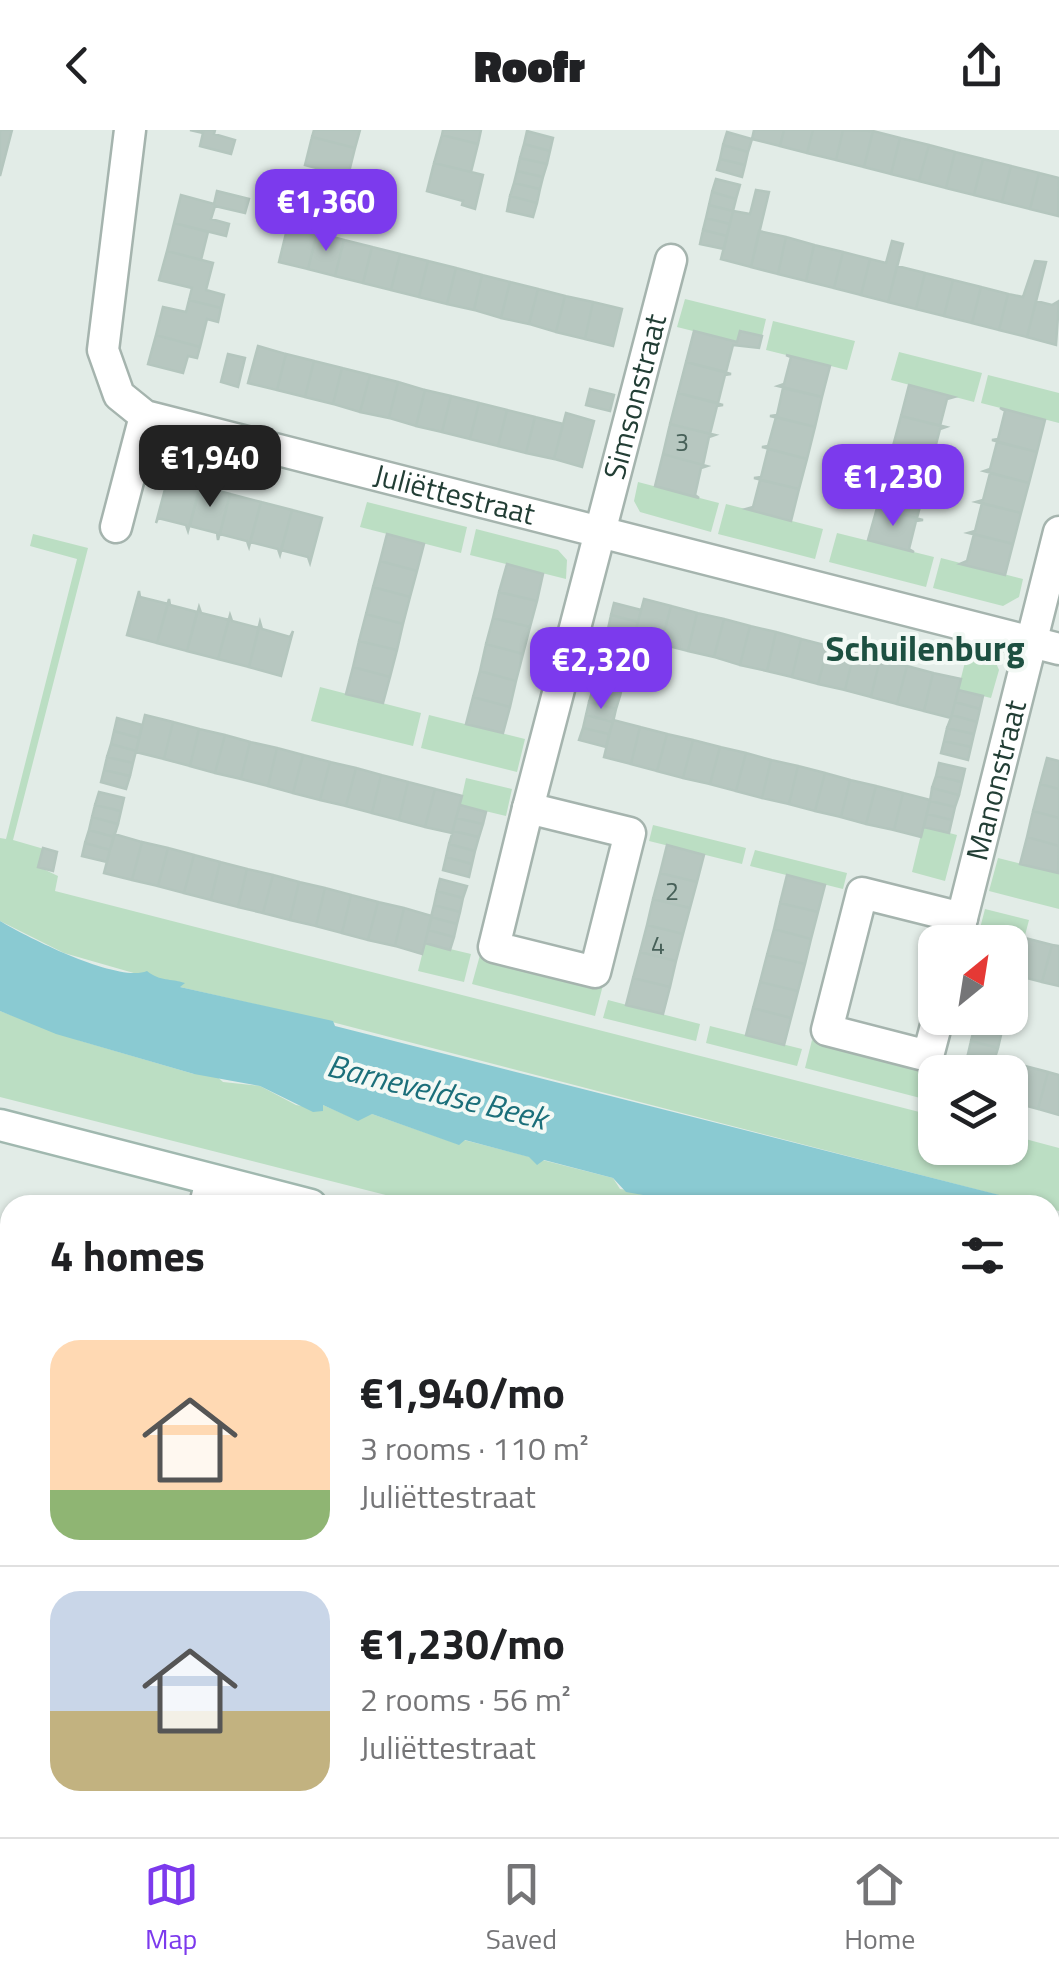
<!DOCTYPE html>
<meta charset="utf-8">
<style>
:root{--surface:#fff;--page:#f6f6f6;--text:#202124;--muted:#757577;--line:#e0e0e0;--accent:#7c3aed}
body{margin:0;font-family:"Titillium Web",sans-serif;background:var(--page);color:var(--text);height:100vh;display:flex;flex-direction:column;font-size:38px;white-space:nowrap}
*{box-sizing:border-box;margin:0}
p{font-size:32px;color:var(--muted)}
.icon{flex:none;width:55px;height:55px;fill:none;stroke:currentColor;stroke-width:2;stroke-linecap:round;stroke-linejoin:round}
.map{position:relative;flex:1;overflow:hidden}
.sheet{position:absolute;left:0px;top:1065px;width:1060px;height:642px;display:flex;flex-direction:column;background:var(--surface);border-radius:30px 30px 0 0;box-shadow:0 2px 8px #0004}
.sheet>*{flex:none}
.needle{width:65px;rotate:30deg}
.fabs{position:absolute;left:918px;top:795px;display:grid;gap:20px}
.fabs a{display:grid;place-items:center;width:110px;height:110px;border-radius:20px;background:var(--surface);box-shadow:0 2px 8px #0004;font-size:50px}
.price{position:absolute;translate:-50% -85px;padding:0 22px;border-radius:20px;background:var(--accent);color:#fff;font-size:32px;line-height:65px;filter:drop-shadow(0 2px 5px #0008)}
.price::after{content:'';position:absolute;left:50%;top:60px;width:30px;height:22px;margin-left:-15px;background:inherit;clip-path:polygon(0 0,100% 0,50% 100%)}
.price.current{background:#222;color:#fff}
ul{padding:0;list-style:none}
li{display:flex;align-items:center;gap:30px;height:250px;padding:0 50px}
li+li{border-top:2px solid var(--line)}
li span{display:grid;place-items:center;flex:none;width:280px;height:200px;border-radius:30px;color:#555}
li>.icon{margin-inline-start:auto}
span .icon{width:120px;height:120px;fill:#fffc;stroke-width:1}
li b{font-size:42px}
h2{display:flex;justify-content:space-between;align-items:center;height:120px;padding:0 50px;font-size:42px}
header{display:flex;justify-content:space-between;align-items:center;height:130px;padding:0 50px;background:var(--surface);font-size:45px;font-weight:800}
.menu{display:flex;justify-content:space-around;align-items:center;height:140px;border-top:2px solid var(--line);background:var(--surface);font-size:28px;color:var(--muted)}
.menu a{display:grid;justify-items:center;gap:5px}
.menu .current{color:var(--accent)}
.map>svg:first-child{display:block}
</style>
<header><svg class="icon" aria-label="back" viewBox="0 0 24 24"><path d="M15 5l-7 7 7 7"/></svg>Roofr<svg class="icon" aria-label="share" viewBox="0 0 24 24"><path d="M12 15V3M7 8l5-5 5 5M5 13v7h14v-7"/></svg></header>
<div class="map">
<svg width="1059" height="1707" viewBox="0 0 1059 1707">
<rect width="100%" height="100%" fill="#e2ece7"/>
<path fill="#bbdec3" d="M685 169 766 189 762 206 740 200 737 212 677 197Z
M773 191 855 211 847 240 766 220Z
M899 222 982 243 974 272 891 250Z
M988 245 1059 263V293L981 273Z
M638 352 719 373 711 402 640 382 634 371Z
M367 372 467 397 461 423 360 397Z
M726 374 823 399 815 429 718 404Z
M476 399 558 420 567 430 566 449 470 425Z
M837 403 934 427 926 457 829 432Z
M33 404 88 418 13 710 44 719 39 737 58 746 55 761 935 986V1018H1010V1005L1059 1018V1081L332 892 180 857 178 851 172 854 64 823 0 791V708L6 709 77 429 30 416Z
M941 428 1023 449 1019 467 1003 476 933 458Z
M967 524 996 533 999 540 991 568 958 560Z
M320 557 421 583 413 616 311 591Z
M429 585 525 609 517 642 421 618Z
M466 648 512 659 506 686 460 675Z
M653 695 746 718 742 734 649 711Z
M923 696 957 705 945 751 912 742Z
M755 720 847 743 843 759 750 736Z
M998 728 1059 743V779L989 761Z
M985 779 1029 790 1022 817 978 806Z
M425 813 471 824 464 852 418 841Z
M480 825 603 855 595 886 472 854Z
M608 870 700 894 696 911 603 888Z
M0 881 81 911 194 944H214L223 952 260 956 296 975 320 979 323 975 353 988 372 984 458 1014 464 1010 613 1048 620 1059C648 1063 679 1063 704 1075H425L0 967Z
M710 896 802 919 797 936 706 913Z
M812 910 936 941 928 970 805 938Z"/>
<path fill="#8acad2" d="M0 791C30 809 119 853 147 841 161 852 170 848 185 853L180 857 333 891 335 896 1039 1075H704L672 1065 666 1069 626 1062 613 1048 544 1030 537 1035 529 1027 465 1010 459 1015 372 984 358 991 323 975V981L313 982 260 956 194 944 56 904 0 881Z"/>
<path fill="#b7c7c0" stroke="#b4c6be" stroke-width="2.5" d="M0 0H12L0 46Z
M190 0H215L214 4 235 10 231 24 200 16 203 3Z
M314 0H360L355 18 312 7Z
M443 0H481L478 14 442 5Z
M754 0H784L780 16 752 9Z
M784 0H813L807 23 780 16Z
M813 0H843L836 30 807 23Z
M843 0 873 1 864 37 836 30Z
M527 1 553 8 550 21 524 14Z
M873 1 900 8 891 44 864 37Z
M727 2 752 9 748 22 723 15Z
M442 5 478 14 471 42 434 33Z
M312 7 355 18 348 46 305 35Z
M900 8 929 15 919 51 891 44Z
M524 14 550 21 547 34 520 28Z
M723 15 748 22 745 35 720 29Z
M929 15 955 22 946 58 919 51Z
M955 22 983 29 974 65 946 58Z
M520 28 547 34 543 47 517 41Z
M720 29 745 35 742 47 717 40Z
M983 29 1011 36 1002 72 974 65Z
M434 33 483 45 475 79 462 75 463 71 427 61Z
M1011 36 1039 43 1030 79 1002 72Z
M517 41 543 47 540 59 514 53Z
M1039 43 1059 48 1058 86 1030 79Z
M716 49 740 55 736 69 712 62Z
M514 53 540 59 537 73 510 66Z
M756 60 769 62 751 137 721 129 733 81 750 84Z
M217 61 249 69 245 83 215 76 211 89 229 94 226 106 174 93 181 65 214 74Z
M712 62 736 69 733 81 709 75Z
M510 66 537 73 533 87 507 81Z
M709 75 733 81 730 94 706 88Z
M706 88 730 94 727 106 703 100Z
M174 93 208 102 201 130 167 121Z
M288 95 317 103 308 139 279 132Z
M703 100 727 106 724 119 700 114Z
M759 101 786 107 778 144 751 137Z
M317 103 344 110 335 146 308 139Z
M786 107 814 115 806 151 778 144Z
M344 110 372 117 363 153 335 146Z
M892 111 903 114 888 172 861 165 870 129 886 133Z
M814 115 843 122 834 158 806 151Z
M372 117 400 124 391 160 363 153Z
M167 121 213 133 206 160 224 165 221 178 189 170 192 158 159 150Z
M843 122 870 129 861 165 834 158Z
M400 124 428 131 419 167 391 160Z
M428 131 456 138 447 174 419 167Z
M1035 131 1046 132 1027 207 999 200 1008 164 1023 167Z
M897 136 925 143 916 179 888 172Z
M456 138 482 145 474 180 447 174Z
M925 143 953 150 944 186 916 179Z
M482 145 510 152 501 188 474 180Z
M953 150 981 157 972 193 944 186Z
M510 152 538 159 529 194 501 188Z
M981 157 1008 164 999 200 972 193Z
M538 159 565 166 556 202 529 194Z
M565 166 593 172 585 209 556 202Z
M189 170 221 178 218 192 207 189 200 217 156 205 163 177 186 182Z
M1036 171 1052 175 1059 171 1056 215 1027 207Z
M593 172 622 179 613 216 585 209Z
M694 201 737 212 740 201 762 206 759 218 733 215 726 242 686 232Z
M156 205 200 217 197 228 188 226 183 243 148 234Z
M258 216 286 224 277 260 248 253Z
M228 224 245 228 238 257 221 252Z
M286 224 314 231 305 267 277 260Z
M786 225 830 236 822 267 778 256 784 254 791 227Z
M314 231 342 238 333 274 305 267Z
M686 232 731 244 725 245 718 273 678 263Z
M342 238 370 245 360 282 333 274Z
M370 245 398 252 389 288 360 282Z
M398 252 425 260 416 296 389 288Z
M909 255 954 267 947 269 940 296 901 286Z
M783 258 822 267 815 297 770 286 777 285Z
M590 259 614 265 610 281 586 275Z
M425 260 451 266 442 302 416 296Z
M678 263 723 275 717 276 710 304 670 294Z
M451 266 479 273 470 309 442 302Z
M479 273 507 280 498 316 470 309Z
M1000 278 1045 290 1037 322 992 310 998 309 1005 281Z
M507 280 535 287 526 323 498 316Z
M566 283 594 291 582 337 554 329Z
M901 286 946 297 940 299 933 326 893 316Z
M535 287 563 294 554 329 526 323Z
M776 287 815 297 807 329 762 317 768 316Z
M670 294 715 305 709 307 703 335 663 324Z
M997 312 1037 322 1029 353 984 341 990 339Z
M893 316 938 328 932 330 924 358 885 347Z
M768 319 807 329 799 359 754 348 761 347Z
M663 324 707 336 701 338 695 365 699 368 655 356Z
M990 343 1029 353 1021 383 976 372 983 370Z
M885 347 930 359 924 361 917 388 877 378Z
M168 348 200 356 188 401 186 395 158 388 156 393Z
M760 350 799 359 791 391 746 379 753 377Z
M200 356 230 364 218 410 217 403 190 396Z
M230 364 261 372 249 417 247 411 220 404Z
M261 372 292 380 280 425 278 419 250 412Z
M982 373 1021 383 1013 414 968 403 975 401Z
M877 378 923 390 916 391 909 419 914 422 868 410Z
M292 380 322 388 310 433 308 427 281 420Z
M387 404 424 414 417 441 380 431Z
M974 404 1013 414 1005 445 960 434 967 431Z
M380 431 417 441 410 467 373 457Z
M507 434 543 444 537 471 499 462Z
M373 457 410 467 403 494 366 484Z
M139 461 140 467 168 474 157 513 127 505Z
M499 462 537 471 530 497 493 488Z
M169 469 170 475 197 482 187 521 157 513Z
M644 469 671 476 661 514 634 507Z
M614 473 641 480 638 492 611 485Z
M671 476 697 483 688 521 661 514Z
M199 477 201 483 229 490 218 529 187 521Z
M697 483 724 489 714 527 688 521Z
M366 484 403 494 397 520 359 511Z
M230 485 232 491 259 498 249 537 218 529Z
M611 485 638 492 634 505 608 499Z
M493 488 530 497 523 524 486 514Z
M724 489 750 496 740 535 714 527Z
M260 492 262 499 290 507 293 501 281 546 249 537Z
M750 496 776 502 767 541 740 535Z
M608 499 634 505 632 518 605 511Z
M776 502 801 509 792 547 767 541Z
M801 509 828 516 818 554 792 547Z
M359 511 397 520 390 547 353 537Z
M605 511 632 518 629 531 601 524Z
M486 514 523 524 516 551 480 541Z
M828 516 854 523 845 560 818 554Z
M854 523 880 529 871 567 845 560Z
M601 524 629 531 625 544 598 537Z
M880 529 907 536 897 574 871 567Z
M907 536 933 543 924 581 897 574Z
M353 537 390 547 383 573 346 564Z
M480 541 516 551 510 577 473 567Z
M933 543 961 549 951 588 924 581Z
M596 547 623 554 620 566 593 559Z
M593 559 620 566 616 579 589 572Z
M958 560 983 566 980 579 955 572Z
M473 567 510 577 503 603 466 594Z
M589 572 616 579 613 592 586 585Z
M955 572 980 579 977 592 952 585Z
M145 585 173 592 164 629 136 622Z
M586 585 613 592 609 604 583 598Z
M952 585 977 592 974 604 947 598Z
M117 588 142 595 139 608 114 601Z
M613 590 640 597 631 634 604 627Z
M173 592 199 599 190 636 164 629Z
M640 597 667 604 657 641 631 634Z
M583 598 609 604 606 617 579 610Z
M947 598 974 604 971 617 944 611Z
M199 599 225 605 215 643 190 636Z
M114 601 139 608 136 621 111 614Z
M667 604 693 610 683 648 657 641Z
M225 605 250 612 241 649 215 643Z
M693 610 720 617 710 654 683 648Z
M944 611 971 617 968 630 941 623Z
M250 612 277 618 268 656 241 649Z
M111 614 136 621 133 633 107 627Z
M720 617 746 623 736 661 710 654Z
M277 618 303 625 293 663 268 656Z
M746 623 771 630 762 668 736 661Z
M303 625 330 632 320 670 293 663Z
M107 627 133 633 130 646 104 640Z
M1047 628 1059 631V659L1040 654Z
M771 630 798 636 789 674 762 668Z
M330 632 356 638 346 676 320 670Z
M939 633 965 639 962 652 936 646Z
M798 636 825 643 815 681 789 674Z
M356 638 381 645 372 683 346 676Z
M104 640 130 646 126 659 101 652Z
M825 643 850 650 841 687 815 681Z
M381 645 408 652 399 690 372 683Z
M936 646 962 652 959 665 932 658Z
M850 650 876 656 866 694 841 687Z
M408 652 435 659 425 697 399 690Z
M1040 654 1059 659V688L1033 681Z
M876 656 903 663 894 700 866 694Z
M932 658 959 665 955 677 930 671Z
M435 659 462 666 452 703 425 697Z
M99 662 124 668 121 681 95 675Z
M903 663 930 670 921 707 894 700Z
M930 671 955 677 952 690 927 684Z
M95 675 121 681 118 694 92 687Z
M460 675 486 682 483 694 456 688Z
M1033 681 1059 688V716L1027 707Z
M927 684 952 690 949 703 924 697Z
M92 687 118 694 114 707 89 700Z
M456 688 483 694 479 707 453 701Z
M89 700 114 707 110 720 85 713Z
M453 701 479 707 475 721 449 714Z
M114 704 142 712 132 750 104 743Z
M1027 707 1059 716 1058 743 1020 734Z
M142 712 168 718 158 756 132 750Z
M85 713 110 720 107 732 82 726Z
M449 714 475 721 472 734 446 727Z
M667 715 704 725 697 752 660 743Z
M43 718 57 722 53 741 38 737Z
M168 718 194 725 184 763 158 756Z
M194 725 220 732 211 770 184 763Z
M446 727 472 734 469 747 443 740Z
M220 732 247 739 238 777 211 770Z
M247 739 273 745 263 783 238 777Z
M660 743 697 752 690 778 653 769Z
M273 745 299 752 290 790 263 783Z
M787 745 825 755 818 782 780 773Z
M440 749 467 756 463 768 437 761Z
M299 752 325 758 316 796 290 790Z
M325 758 351 765 342 803 316 796Z
M437 761 463 768 460 782 434 775Z
M351 765 378 772 368 810 342 803Z
M653 769 690 778 683 804 647 795Z
M378 772 404 778 395 816 368 810Z
M780 773 818 782 811 809 774 799Z
M434 775 460 782 457 794 431 787Z
M404 778 432 786 422 824 395 816Z
M431 787 457 794 454 807 428 800Z
M647 795 683 804 676 831 640 822Z
M774 799 811 809 805 834 767 825Z
M428 800 454 807 450 820 425 813Z
M1025 808 1052 815 1042 852 1015 845Z
M1052 815 1059 816V856L1042 852Z
M640 822 676 831 670 857 633 848Z
M767 825 805 834 798 861 760 852Z
M633 848 670 857 663 884 626 875Z
M760 852 798 861 791 888 753 878Z
M753 878 791 888 784 915 746 905Z
M977 888 1004 892 1001 905 974 899Z
M974 899 1001 905 998 918 971 911Z
M971 911 998 918 994 931 968 924Z
M968 924 994 931 991 942 964 937Z
M995 928 1021 935 1012 972 1010 942H991Z
M1021 935 1048 942 1038 979 1012 972Z
M1048 942 1059 945V985L1038 979Z
M0 1349 10 1351V1416L0 1414Z
M2 1515 10 1517V1571L0 1568Z
M1051 1628 1059 1630V1687L1050 1684Z
M0 1670 10 1682V1698H22L30 1707H0Z
M221 1698H291L270 1707H228Z
M505 1698H534L524 1707H495Z"/>
<g fill="none" stroke-linecap="round" stroke-linejoin="round">
<g stroke="#a5b4ae" stroke-width="35">
<g id="street">
<path id="s1" d="M130 0 103 220 119 265 145 286 1059 519"/>
<path d="M116 397 145 286"/>
<path id="s2" d="M528 678 671 130"/>
<path d="M528 678 630 703 595 842 494 817Z"/>
<path id="s3" d="M962 788 1059 402"/>
<path d="M938 888 928 926 827 900 862 763 962 788 956 812"/>
<path d="M205 1075 211 1050"/>
<path d="M0 1469 10 1472"/>
<path d="M1050 1572 1059 1575"/>
<path d="M381 1698 388 1707"/>
<path d="M102 1707 114 1698"/>
<path d="M827 1707 838 1698"/>
<path d="M924 1707 936 1698"/>
</g>
</g>
<g stroke="#a0b8af" stroke-width="35">
<path id="secondary" d="M0 995 311 1075
M1050 1242 1059 1244
M1050 1275 1059 1277"/>
</g>
<use href="#street" stroke="#fff" stroke-width="30"/>
<use href="#secondary" stroke="#fff" stroke-width="30"/>
</g>
<g text-anchor="middle" stroke-width="8" stroke-linejoin="round" paint-order="stroke">
<g font-size="25" fill="#476058">
<text x="682" y="321">3</text>
<text x="672" y="770">2</text>
<text x="658" y="824">4</text>
</g>
<g font-size="30" fill="#223e35" stroke="#f3f9f5">
<text dy="10" stroke="none"><textPath href="#s2" startOffset="425">Simsonstraat</textPath></text>
<text dy="10" stroke="none"><textPath href="#s1" startOffset="622">Juliëttestraat</textPath></text>
<text dy="10" stroke="none"><textPath href="#s3" startOffset="142">Manonstraat</textPath></text>
</g>
<g font-size="32" font-style="italic" fill="#1b6f7a" stroke="#f3f9f5">
<text transform="translate(437 962) rotate(14)" y="11">Barneveldse Beek</text>
</g>
<g font-size="35" font-weight="bold" fill="#1d5041" stroke="#f3f9f5">
<text x="925" y="531">Schuilenburg</text>
</g>
</g>
</svg>
<div class="fabs">
<a><svg class="needle" viewBox="-14 -14 28 28"><path d="M0-13l5 13h-10z" fill="#e53935"/><path d="M0 13l5-13h-10z" fill="#757577"/></svg></a>
<a><svg class="icon" aria-label="layers" viewBox="0 0 24 24"><path d="M12 4l9 5-9 5-9-5zM3 14l9 5 9-5"/></svg></a>
</div>
<b class="price" style="left:326px;top:124px">€1,360</b>
<b class="price current" style="left:210px;top:380px">€1,940</b>
<b class="price" style="left:893px;top:399px">€1,230</b>
<b class="price" style="left:601px;top:582px">€2,320</b>
<section class="sheet">
<h2>4 homes<svg class="icon" aria-label="filters" viewBox="0 0 24 24"><path d="M4 7h16M4 17h16"/><circle cx="9" cy="7" r="2"/><circle cx="15" cy="17" r="2"/></svg></h2>
<ul>
<li><span style="background:linear-gradient(#ffd9b3 75%,#8fb573 0)"><svg class="icon" aria-label="home" viewBox="0 0 24 24"><path d="M3 11l9-7 9 7M6 9v11h12V9"/></svg></span><div><b>€1,940/mo</b><p>3 rooms · 110 m²</p><p>Juliëttestraat</p></div></li>
<li><span style="background:linear-gradient(#c9d6e8 60%,#c2b280 0)"><svg class="icon" aria-label="home" viewBox="0 0 24 24"><path d="M3 11l9-7 9 7M6 9v11h12V9"/></svg></span><div><b>€1,230/mo</b><p>2 rooms · 56 m²</p><p>Juliëttestraat</p></div></li>
</ul>
</section>
</div>
<nav class="menu">
<a class="current"><svg class="icon" aria-label="map" viewBox="0 0 24 24"><path d="M3 6l6-2 6 2 6-2v14l-6 2-6-2-6 2zM9 4v14M15 6v14"/></svg>Map</a>
<a><svg class="icon" aria-label="saved" viewBox="0 0 24 24"><path d="M7 4h10v16l-5-4-5 4z"/></svg>Saved</a>
<a><svg class="icon" aria-label="home" viewBox="0 0 24 24"><path d="M3 11l9-7 9 7M6 9v11h12V9"/></svg>Home</a>
</nav>
